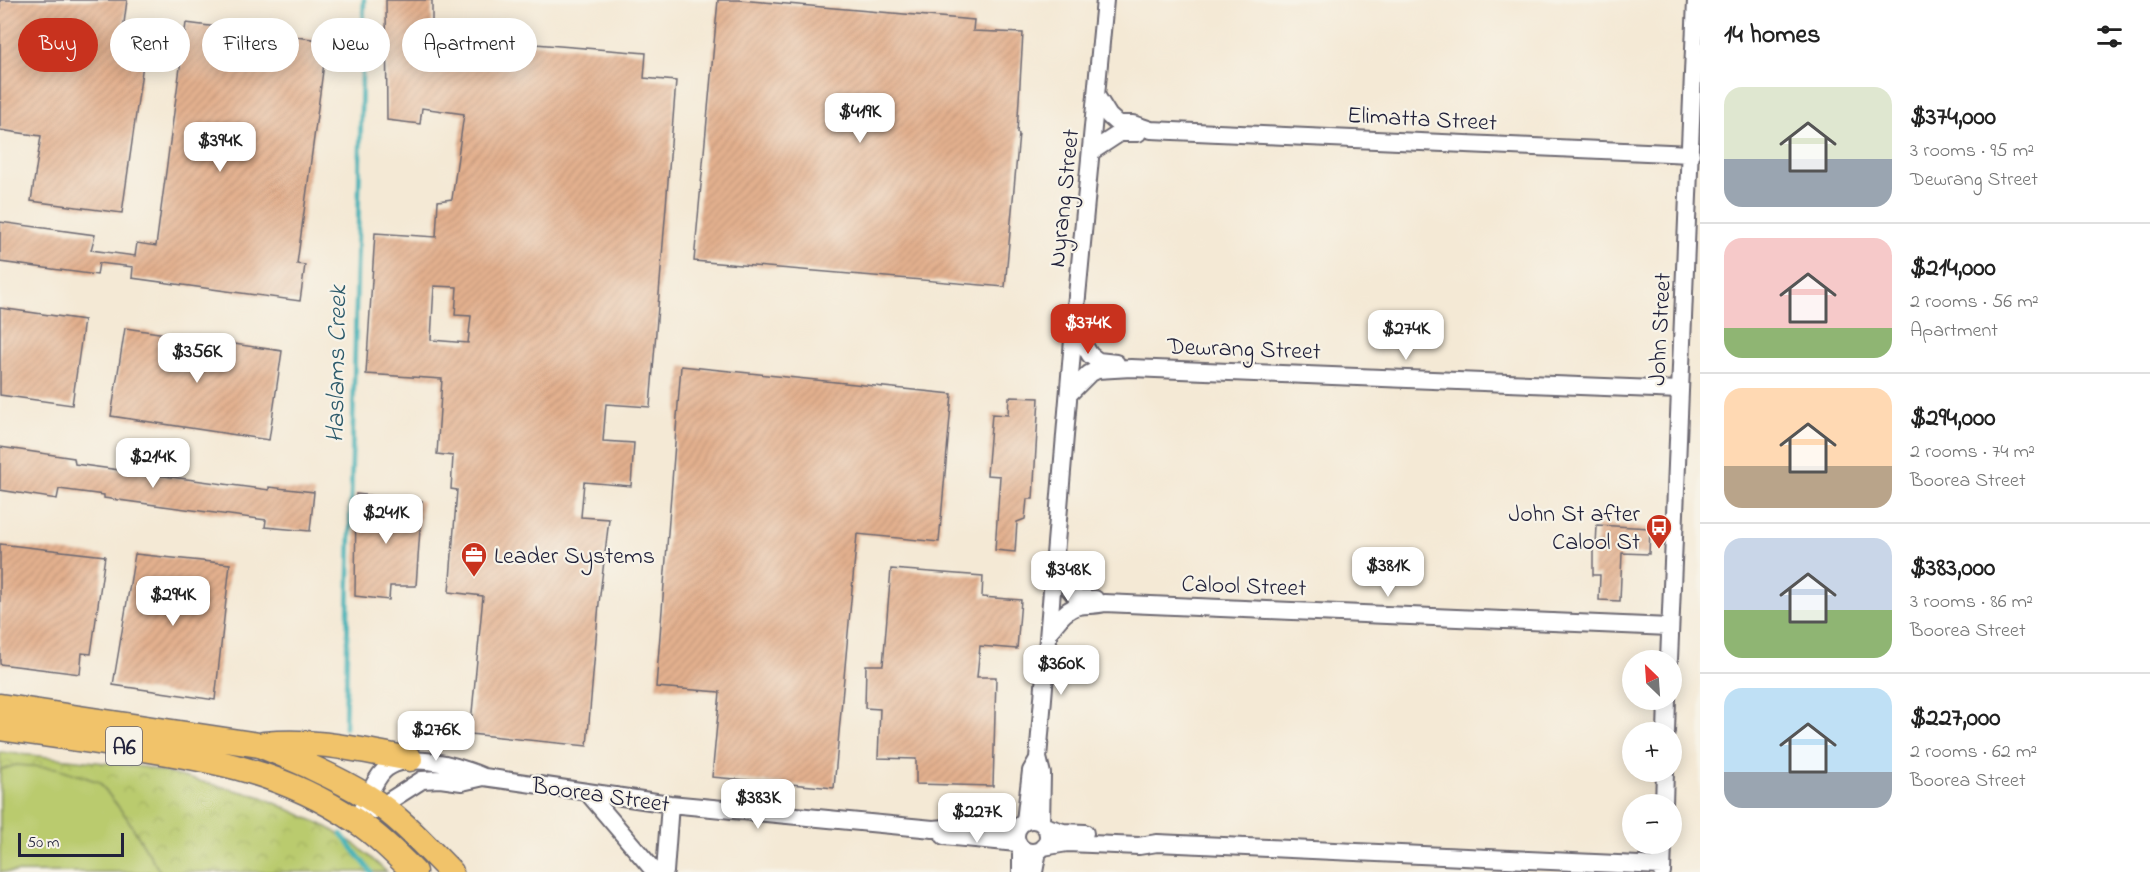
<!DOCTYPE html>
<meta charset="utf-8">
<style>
:root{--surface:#fff;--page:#f2f2f2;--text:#222;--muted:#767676;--line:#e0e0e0;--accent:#c8321e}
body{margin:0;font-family:"Indie Flower",sans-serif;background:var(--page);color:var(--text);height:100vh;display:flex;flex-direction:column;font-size:22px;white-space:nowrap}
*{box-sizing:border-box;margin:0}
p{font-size:20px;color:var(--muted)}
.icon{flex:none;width:33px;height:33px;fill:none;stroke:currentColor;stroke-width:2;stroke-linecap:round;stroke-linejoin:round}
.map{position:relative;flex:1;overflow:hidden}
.drawer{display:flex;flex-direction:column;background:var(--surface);width:450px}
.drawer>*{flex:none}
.guide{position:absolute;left:18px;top:18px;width:570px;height:54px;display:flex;gap:12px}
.needle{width:39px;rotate:335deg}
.tools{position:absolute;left:1622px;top:650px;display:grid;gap:12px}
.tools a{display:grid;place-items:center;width:60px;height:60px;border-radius:50%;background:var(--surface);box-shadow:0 3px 15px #0003;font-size:30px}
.scale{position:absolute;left:18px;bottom:15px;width:106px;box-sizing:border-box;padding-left:6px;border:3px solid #22223b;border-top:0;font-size:16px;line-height:21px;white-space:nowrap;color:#22223b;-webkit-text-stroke:4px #f7f3e8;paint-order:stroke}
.price{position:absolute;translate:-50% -51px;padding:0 14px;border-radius:12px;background:#fff;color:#222;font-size:20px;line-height:39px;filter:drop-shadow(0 2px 3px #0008)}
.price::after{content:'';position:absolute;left:50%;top:36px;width:18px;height:14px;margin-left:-9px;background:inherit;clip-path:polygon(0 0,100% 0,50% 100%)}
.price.selected{background:var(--accent);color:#fff}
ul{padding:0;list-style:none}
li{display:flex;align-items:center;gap:18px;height:150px;padding:0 24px}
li+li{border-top:2px solid var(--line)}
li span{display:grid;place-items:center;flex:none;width:168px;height:120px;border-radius:18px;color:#555}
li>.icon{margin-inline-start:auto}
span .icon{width:72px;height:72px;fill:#fffc;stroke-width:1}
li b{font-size:26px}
h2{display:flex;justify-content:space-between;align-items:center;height:72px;padding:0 24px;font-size:26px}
.tag{padding:0 21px;border-radius:27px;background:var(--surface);box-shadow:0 3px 15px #0003;font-size:21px;line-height:54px}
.tag.selected{background:var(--accent);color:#fff}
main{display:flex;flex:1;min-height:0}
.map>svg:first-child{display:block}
</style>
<main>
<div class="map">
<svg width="1700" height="872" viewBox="0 0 1700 872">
<defs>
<pattern id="park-crowns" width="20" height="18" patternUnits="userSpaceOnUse" patternTransform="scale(1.5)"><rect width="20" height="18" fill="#bacb6e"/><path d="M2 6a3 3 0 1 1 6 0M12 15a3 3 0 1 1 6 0" fill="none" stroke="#a0ae60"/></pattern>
<pattern id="building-hatch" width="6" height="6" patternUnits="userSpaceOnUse" patternTransform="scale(1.5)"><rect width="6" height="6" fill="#e3b08e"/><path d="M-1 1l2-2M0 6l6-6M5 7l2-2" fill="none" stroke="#c2977b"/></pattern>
</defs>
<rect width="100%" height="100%" fill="#f7f3e8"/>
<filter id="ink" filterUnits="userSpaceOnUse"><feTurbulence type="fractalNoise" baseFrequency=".0167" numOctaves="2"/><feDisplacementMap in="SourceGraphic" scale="12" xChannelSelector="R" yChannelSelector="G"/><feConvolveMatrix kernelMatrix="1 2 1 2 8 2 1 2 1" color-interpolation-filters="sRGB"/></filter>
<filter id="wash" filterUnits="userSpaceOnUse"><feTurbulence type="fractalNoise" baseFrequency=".008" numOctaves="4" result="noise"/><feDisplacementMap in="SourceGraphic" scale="24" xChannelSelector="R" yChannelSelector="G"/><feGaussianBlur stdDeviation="1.35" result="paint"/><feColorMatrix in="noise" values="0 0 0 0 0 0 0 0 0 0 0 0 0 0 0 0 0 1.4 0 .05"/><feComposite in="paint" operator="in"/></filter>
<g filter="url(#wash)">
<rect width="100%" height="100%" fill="#f4e9d5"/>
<path fill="url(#park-crowns)" stroke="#6e7654" stroke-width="1.5" d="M0 752 144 767 262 797 327 827 355 844 387 872H0Z"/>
<path fill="#bacb6e" stroke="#6e7654" stroke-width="1.5" d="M16 765 57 768 99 782 127 818 160 872H0V770Z"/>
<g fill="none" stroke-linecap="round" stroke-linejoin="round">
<path stroke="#3eb0b6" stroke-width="4.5" d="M345 728 364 0
M341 834 371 872"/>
</g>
<g id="blocks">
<path fill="url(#building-hatch)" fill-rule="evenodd" d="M0 0H127L120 54 144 57 122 213 31 201 41 136 0 130Z
M386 0H432V57L493 64 499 41 646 53 644 78 676 81 650 407 606 404 603 441 634 443 631 486 584 482 581 517 609 519 599 603 587 746 470 734 483 596 449 592 457 490 451 489 453 456 437 454 442 379 366 374 375 233 436 237 438 201 452 199 464 114 422 108 420 124 387 120ZM434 286 457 287 455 315 471 316 468 343 431 340Z
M718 0H739L974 20 973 31 1023 33 1017 133 1019 134 1005 287 694 261Z
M186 23 327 41 297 264 305 265 300 301 132 278 133 267 99 263 97 275 0 262V222L95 235 91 250 135 256 137 243 156 246Z
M0 308 84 320 72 405 0 395Z
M125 328 282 351 269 440 111 416Z
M681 366 952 394 939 542 857 534 834 788 712 777 720 692 656 687Z
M1009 397 1039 398 1033 499H1027L1025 519 1017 522 1015 552 995 550 1000 476 987 475 992 414 1008 415Z
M0 447 74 458 75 464 269 490V487L314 492 310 531 265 527 266 520 104 498V495L59 489 57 499 0 490Z
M356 494 422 501 416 586H390L389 600 355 596Z
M1597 525 1650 528 1649 554 1622 553 1620 601 1599 600 1600 575H1593V546H1596Z
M0 544 105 556 91 654 82 653 80 674 0 664Z
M135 554 230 564 215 700 113 685Z
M891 569 983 576 982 597 1021 600 1017 649 980 646 977 677H996L993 786 916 784V759L878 758 880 709 865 708 866 665H883Z"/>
</g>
</g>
<g filter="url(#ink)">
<use href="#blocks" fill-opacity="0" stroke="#6c6871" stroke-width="1.5"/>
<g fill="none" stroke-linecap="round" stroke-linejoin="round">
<g stroke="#6c6871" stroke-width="20">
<path id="minor" d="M1096 95 1109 116 1118 124H1133L1151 130 1691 154
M1091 152 1120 133H1138
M1074 328 1090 355 1098 361 1116 363
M1069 394 1089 374 1097 370 1131 368 1680 390
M1053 569 1078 599H1095
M1049 632C1057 622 1066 608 1079 606 1087 604 1095 606 1104 603L1670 627
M1669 660 1696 0
M1666 732 1667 699
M588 793 655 872
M1664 804 1665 771
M375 810 422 780 440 779 462 782 484 777
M1016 836a16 16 0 1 1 32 0a16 16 0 1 1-32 0Z
M356 821C364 806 370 789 380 775 400 747 459 766 484 777L670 804 933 829 972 826 996 829 1018 828
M1025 821 1031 771 1038 759
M1041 823 1042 774 1038 758 1074 328 1105 0
M1044 826 1063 832 1085 833
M944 836 1017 843
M1043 847 1067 843 1139 846 1157 843 1662 866
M1021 848V872
M665 872 670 804
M1034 872 1038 851
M1662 872 1663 843"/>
</g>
<g stroke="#6c6871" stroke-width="27">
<path id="highway" d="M0 706 259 745C296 760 334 776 368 797 400 817 425 846 451 872
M0 728C44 734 88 740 131 747 215 760 283 772 356 821 377 835 396 854 414 872
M264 744C317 739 359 750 410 759"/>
</g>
<use href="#minor" stroke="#fff" stroke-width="16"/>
<use href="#highway" stroke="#f1c36a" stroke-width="24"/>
</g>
</g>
<defs>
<g id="bus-pin" transform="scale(1.35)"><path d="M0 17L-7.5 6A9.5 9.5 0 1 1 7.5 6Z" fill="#c8321e" stroke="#f7f3e8"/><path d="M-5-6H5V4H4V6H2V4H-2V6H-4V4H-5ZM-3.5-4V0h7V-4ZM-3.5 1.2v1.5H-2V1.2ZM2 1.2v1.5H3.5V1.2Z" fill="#fff"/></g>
<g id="office-pin" transform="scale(1.35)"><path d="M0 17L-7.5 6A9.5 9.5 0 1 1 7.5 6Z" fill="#c8321e" stroke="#f7f3e8"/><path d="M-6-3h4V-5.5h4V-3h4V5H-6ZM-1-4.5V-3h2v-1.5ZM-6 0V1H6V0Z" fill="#fff"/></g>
</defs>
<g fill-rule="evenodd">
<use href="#bus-pin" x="1659" y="527"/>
<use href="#office-pin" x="474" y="555"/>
</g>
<g text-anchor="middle" stroke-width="4.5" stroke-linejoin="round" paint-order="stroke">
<rect fill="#f7f3e8" stroke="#62616f" stroke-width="1.5" x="106" y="727" width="36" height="38" rx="4.5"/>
<g font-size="22" font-weight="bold" fill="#22223b">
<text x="124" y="754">A6</text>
</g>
<g font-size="24" fill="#22223b" stroke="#f7f3e8">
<text transform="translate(1422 118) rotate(3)" y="8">Elimatta Street</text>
<text transform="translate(1063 198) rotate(-84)" y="8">Nyrang Street</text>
<text transform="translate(1659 329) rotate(-87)" y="8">John Street</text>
<text transform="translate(1244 348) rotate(2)" y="8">Dewrang Street</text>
<text transform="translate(1244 585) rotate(2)" y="8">Calool Street</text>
<text transform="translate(601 794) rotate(8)" y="8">Boorea Street</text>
</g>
<g font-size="24" fill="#22223b" stroke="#f7f3e8" text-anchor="end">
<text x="1640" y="521">John St after<tspan x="1640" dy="28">Calool St</tspan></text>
<text x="494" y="563" text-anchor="start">Leader Systems</text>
</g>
<g font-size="26" font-style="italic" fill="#2d5b6c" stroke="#f7f3e8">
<text transform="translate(335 364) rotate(-89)" y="9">Haslams Creek</text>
</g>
</g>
</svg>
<div class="tools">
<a><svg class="needle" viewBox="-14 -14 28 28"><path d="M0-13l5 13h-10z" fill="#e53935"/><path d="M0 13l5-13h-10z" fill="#767676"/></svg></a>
<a>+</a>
<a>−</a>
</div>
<div class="scale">50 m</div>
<b class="price" style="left:860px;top:144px">$419K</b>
<b class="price" style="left:220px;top:173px">$394K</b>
<b class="price selected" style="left:1088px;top:355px">$374K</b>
<b class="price" style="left:1406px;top:361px">$274K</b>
<b class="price" style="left:197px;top:384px">$356K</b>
<b class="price" style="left:153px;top:489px">$214K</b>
<b class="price" style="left:386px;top:545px">$241K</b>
<b class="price" style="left:1388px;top:598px">$381K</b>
<b class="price" style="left:1068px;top:602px">$348K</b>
<b class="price" style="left:173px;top:627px">$294K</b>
<b class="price" style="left:1061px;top:696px">$360K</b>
<b class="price" style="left:436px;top:762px">$276K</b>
<b class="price" style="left:758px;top:830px">$383K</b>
<b class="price" style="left:977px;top:844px">$227K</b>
<div class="guide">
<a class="tag selected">Buy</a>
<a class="tag">Rent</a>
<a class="tag">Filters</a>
<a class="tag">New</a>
<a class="tag">Apartment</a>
</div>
</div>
<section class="drawer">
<h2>14 homes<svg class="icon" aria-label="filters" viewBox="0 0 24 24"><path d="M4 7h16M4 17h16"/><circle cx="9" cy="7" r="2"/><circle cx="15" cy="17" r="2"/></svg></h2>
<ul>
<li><span style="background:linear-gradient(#dfe7d0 60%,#9aa5b1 0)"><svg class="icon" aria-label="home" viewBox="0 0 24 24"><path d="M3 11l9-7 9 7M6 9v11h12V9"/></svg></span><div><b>$374,000</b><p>3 rooms · 95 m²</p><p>Dewrang Street</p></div></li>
<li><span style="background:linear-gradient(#f6c9c9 75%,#8fb573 0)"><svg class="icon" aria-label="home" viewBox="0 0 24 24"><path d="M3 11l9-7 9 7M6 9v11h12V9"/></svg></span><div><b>$214,000</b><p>2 rooms · 56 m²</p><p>Apartment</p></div></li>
<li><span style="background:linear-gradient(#ffd9b3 65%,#b9a48a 0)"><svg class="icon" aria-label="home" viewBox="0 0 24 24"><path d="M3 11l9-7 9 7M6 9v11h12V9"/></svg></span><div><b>$294,000</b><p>2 rooms · 74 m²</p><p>Boorea Street</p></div></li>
<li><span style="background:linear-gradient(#c9d6e8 60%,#8fb573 0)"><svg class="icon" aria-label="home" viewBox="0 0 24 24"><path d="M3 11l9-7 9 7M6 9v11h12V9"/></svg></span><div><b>$383,000</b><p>3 rooms · 86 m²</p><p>Boorea Street</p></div></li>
<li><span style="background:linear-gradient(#bfe0f5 70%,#9aa5b1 0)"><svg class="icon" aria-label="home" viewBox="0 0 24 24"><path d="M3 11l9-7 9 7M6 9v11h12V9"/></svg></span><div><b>$227,000</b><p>2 rooms · 62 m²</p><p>Boorea Street</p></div></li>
</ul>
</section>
</main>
